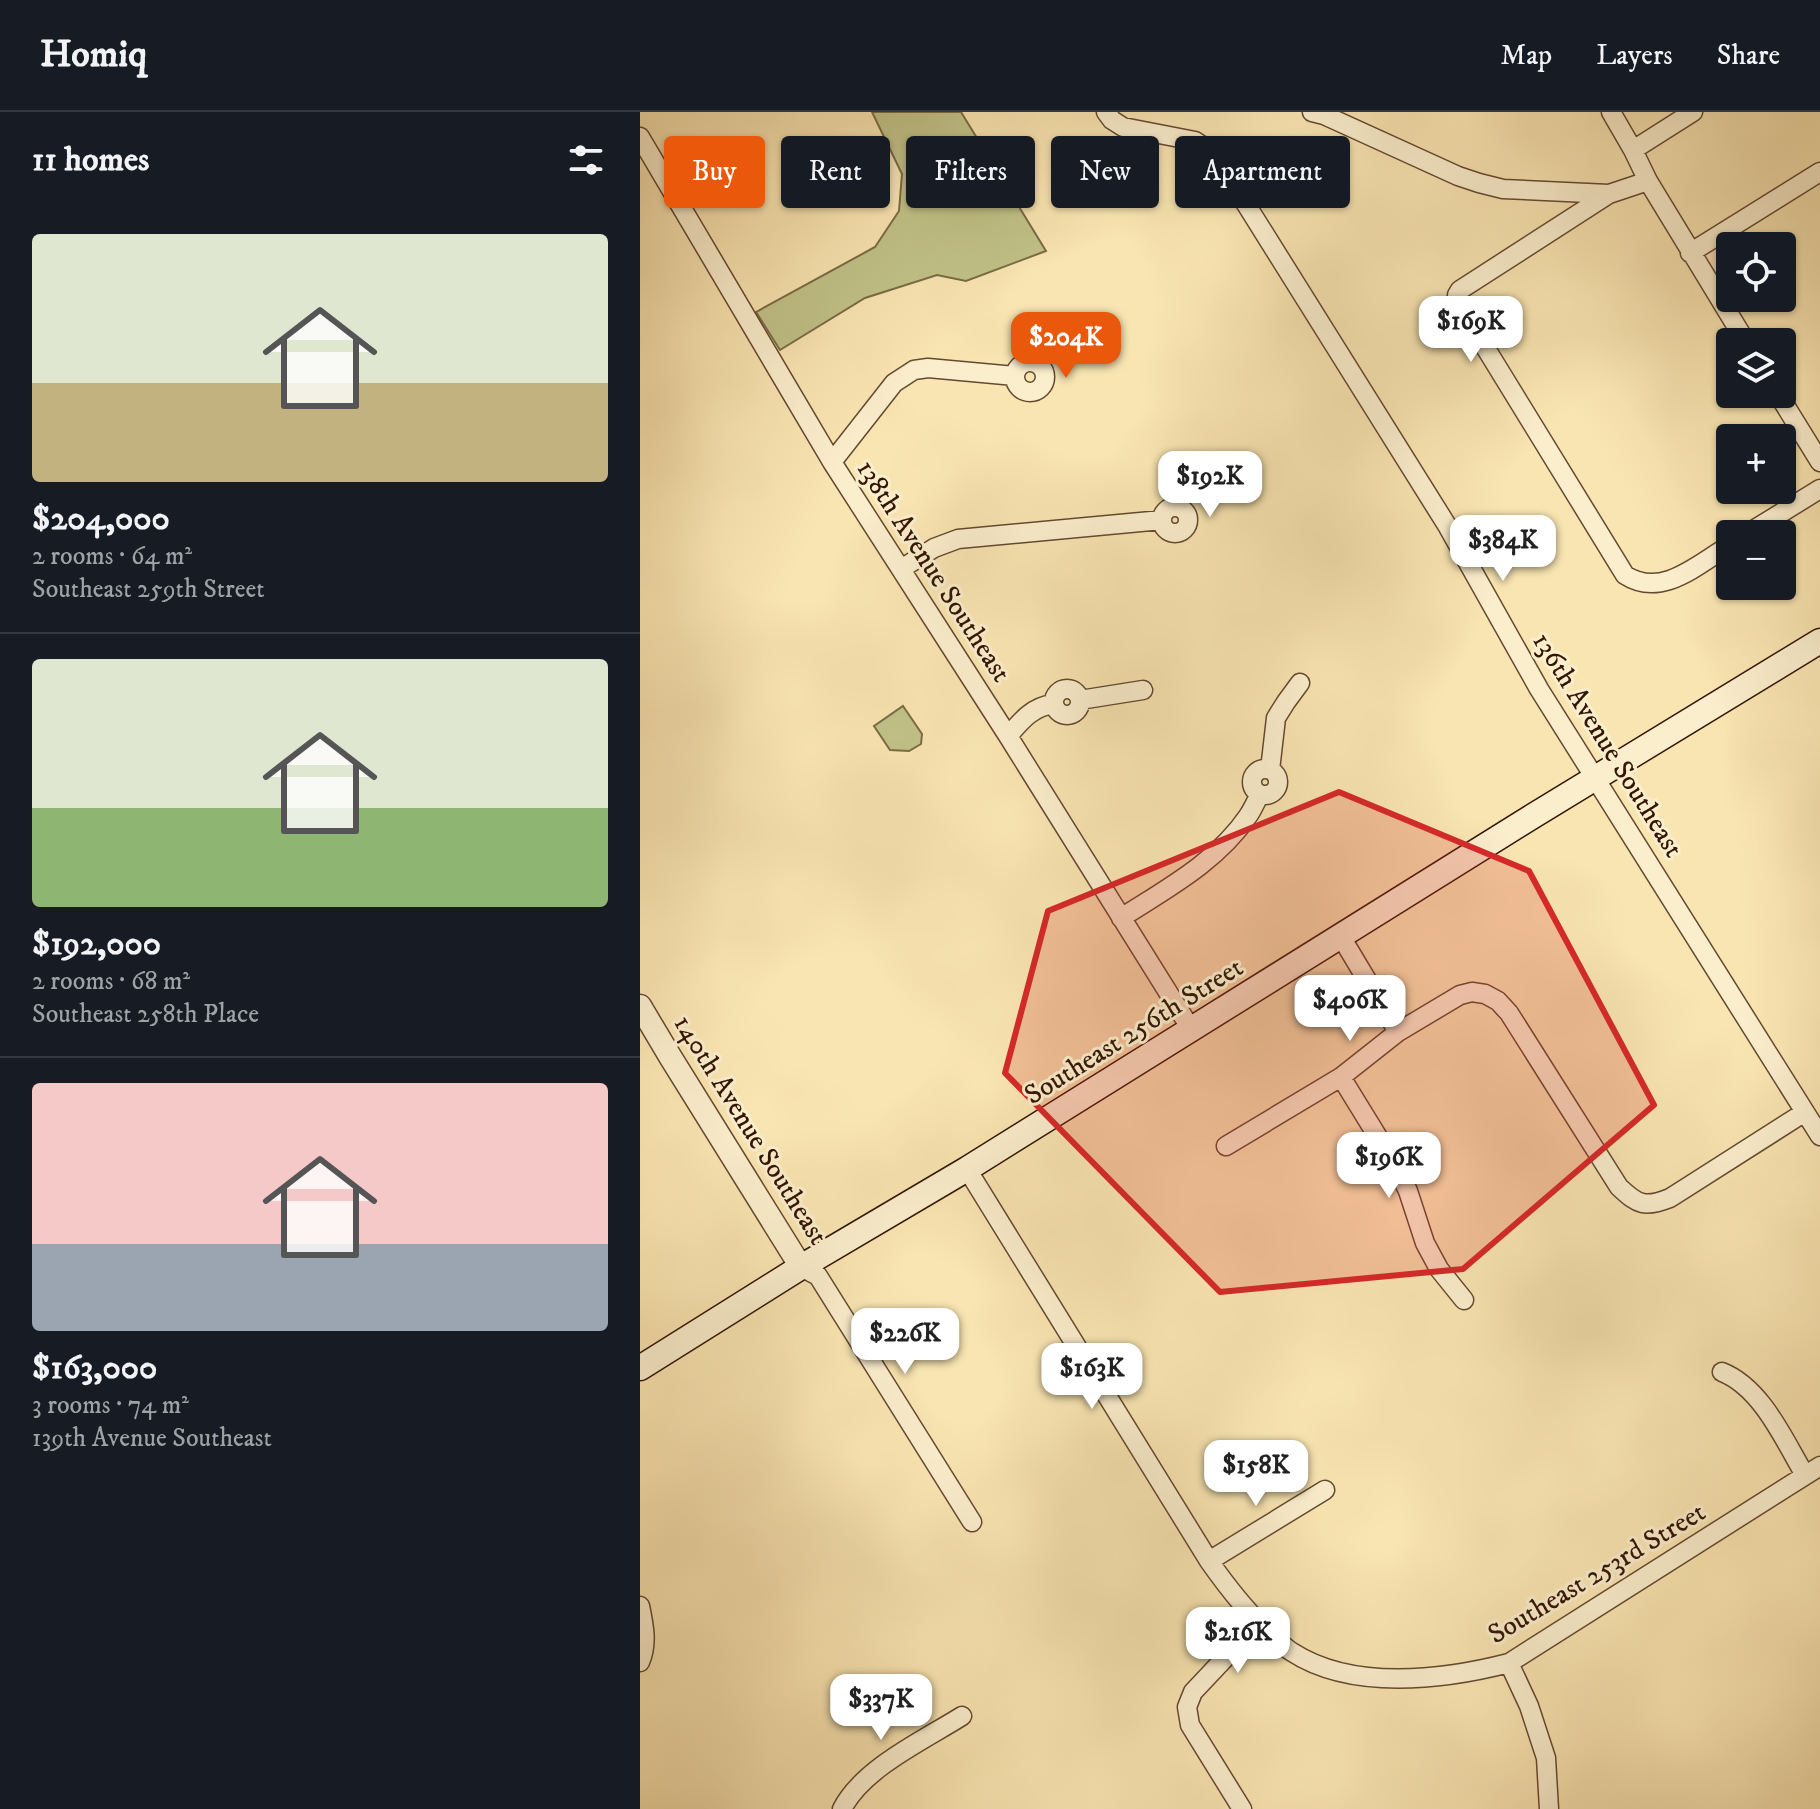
<!DOCTYPE html>
<meta charset="utf-8">
<style>
:root{--surface:#171b24;--page:#242831;--text:#f1f3f6;--muted:#9ea1a6;--line:#363941;--accent:#ea580c}
body{margin:0;font-family:"IM FELL DW Pica",serif;background:var(--page);color:var(--text);height:100vh;display:flex;flex-direction:column;font-size:30px;white-space:nowrap}
*{box-sizing:border-box;margin:0}
p{font-size:26px;color:var(--muted)}
.icon{flex:none;width:44px;height:44px;fill:none;stroke:currentColor;stroke-width:2;stroke-linecap:round;stroke-linejoin:round}
.map{position:relative;flex:1;overflow:hidden}
.sheet{display:flex;flex-direction:column;background:var(--surface);width:640px}
.sheet>*{flex:none}
.banner{position:absolute;left:24px;top:24px;width:760px;height:72px;display:flex;gap:16px}
.controls{position:absolute;left:1076px;top:120px;display:grid;gap:16px}
.controls a{display:grid;place-items:center;width:80px;height:80px;border-radius:8px;background:var(--surface);box-shadow:0 2px 6px #0004;font-size:40px}
.price{position:absolute;translate:-50% -68px;padding:0 18px;border-radius:16px;background:#fff;color:#222;font-size:26px;line-height:52px;filter:drop-shadow(0 2px 4px #0008)}
.price::after{content:'';position:absolute;left:50%;top:48px;width:24px;height:18px;margin-left:-12px;background:inherit;clip-path:polygon(0 0,100% 0,50% 100%)}
.price.selected{background:var(--accent);color:#fff}
ul{padding:0;list-style:none}
li{display:grid;align-content:center;gap:16px;height:424px;padding:0 32px}
li+li{border-top:2px solid var(--line)}
li span{display:grid;place-items:center;height:248px;border-radius:8px;color:#555}
li>.icon{margin-inline-start:auto}
span .icon{width:144px;height:144px;fill:#fffc;stroke-width:1}
li b{font-size:34px}
h2{display:flex;justify-content:space-between;align-items:center;height:96px;padding:0 32px;font-size:34px}
.tag{padding:0 28px;border-radius:8px;background:var(--surface);box-shadow:0 2px 6px #0004;font-size:28px;line-height:72px}
.tag.selected{background:var(--accent);color:#fff}
header{display:flex;align-items:center;gap:48px;box-sizing:border-box;height:112px;padding:0 40px;background:var(--surface);border-bottom:2px solid var(--line)}
header strong{font-size:38px}
nav{display:flex;gap:44px;margin-inline-start:auto;font-size:28px}
main{display:flex;flex:1;min-height:0}
.map>svg:first-child{display:block}
</style>
<header>
<strong>Homiq</strong>
<nav><a>Map</a><a>Layers</a><a>Share</a></nav>
</header>
<main>
<section class="sheet">
<h2>11 homes<svg class="icon" aria-label="filters" viewBox="0 0 24 24"><path d="M4 7h16M4 17h16"/><circle cx="9" cy="7" r="2"/><circle cx="15" cy="17" r="2"/></svg></h2>
<ul>
<li><span style="background:linear-gradient(#dfe7d0 60%,#c2b280 0)"><svg class="icon" aria-label="home" viewBox="0 0 24 24"><path d="M3 11l9-7 9 7M6 9v11h12V9"/></svg></span><div><b>$204,000</b><p>2 rooms · 64 m²</p><p>Southeast 259th Street</p></div></li>
<li><span style="background:linear-gradient(#dfe7d0 60%,#8fb573 0)"><svg class="icon" aria-label="home" viewBox="0 0 24 24"><path d="M3 11l9-7 9 7M6 9v11h12V9"/></svg></span><div><b>$192,000</b><p>2 rooms · 68 m²</p><p>Southeast 258th Place</p></div></li>
<li><span style="background:linear-gradient(#f6c9c9 65%,#9aa5b1 0)"><svg class="icon" aria-label="home" viewBox="0 0 24 24"><path d="M3 11l9-7 9 7M6 9v11h12V9"/></svg></span><div><b>$163,000</b><p>3 rooms · 74 m²</p><p>139th Avenue Southeast</p></div></li>
</ul>
</section>
<div class="map">
<svg width="1180" height="1697" viewBox="0 0 1180 1697">
<rect width="100%" height="100%" fill="#f9e5b2"/>
<filter id="stains"><feTurbulence type="fractalNoise" baseFrequency=".0025" numOctaves="4"/><feColorMatrix values="0 0 0 0 .2 0 0 0 0 .09 0 0 0 0 .02 0 0 0 .5 -.17"/></filter>
<radialGradient id="worn" r=".72"><stop offset=".6" stop-color="#630" stop-opacity="0"/><stop offset="1" stop-color="#630" stop-opacity=".3"/></radialGradient>
<path fill="#c1c389" stroke="#7a6c46" stroke-width="2" d="M232 0H321L406 139 326 169 297 163 225 186 140 238 116 200 235 135 259 99 262 62Z
M263 594 282 622 281 632 269 639 250 638 234 614Z"/>
<g fill="none" stroke-linecap="round" stroke-linejoin="round">
<g stroke="#644930" stroke-width="21">
<path id="minor" d="M466 0 472 8 483 15 555 29 564 35 584 57 808 415 899 577 1180 1024
M672 0 684 3 818 64 839 71 863 77 969 82 1008 69
M971 0 993 38 1008 69 1106 230
M0 25 192 350 368 624 551 917
M993 38 1053 0
M969 82 820 178 817 183 818 191 985 463C1022 487 1058 452 1090 433
M1050 141 1180 60
M375 265a15 15 0 1 1 30 0a15 15 0 1 1-30 0Z
M1138 282 1180 350
M192 350 254 271 274 258 288 256 375 264
M522 408a13 13 0 1 1 26 0a13 13 0 1 1-26 0Z
M1107 422 1180 377
M261 457 294 436 318 427 522 408
M414 590a13 13 0 1 1 26 0a13 13 0 1 1-26 0Z
M440 588 503 578
M368 624C381 609 392 595 413 592
M612 670a13 13 0 1 1 26 0a13 13 0 1 1-26 0Z
M630 658 636 606 646 590 660 571
M481 806C526 777 577 750 608 704 613 697 616 689 620 682
M700 823 758 920
M701 965 757 1056 768 1079 785 1131 799 1157 824 1188
M586 1034 701 965 758 920 820 883 832 880 845 882 858 889 869 901 979 1075C998 1093 1005 1096 1030 1086L1165 1000
M327 1057 569 1449C588 1476 608 1502 633 1524 639 1529 645 1536 652 1540 712 1579 803 1568 869 1551L1180 1354
M161 1155 178 1164 332 1410
M1082 1260C1122 1276 1144 1328 1165 1363
M569 1449 685 1378
M0 1494C4 1513 8 1532 0 1550
M869 1551 889 1594 906 1646 909 1697
M202 1697C223 1656 284 1628 322 1604
M602 1697 550 1613 547 1595 553 1580 618 1511"/>
</g>
<g stroke="#644930" stroke-width="25">
<path id="tertiary" d="M0 894 31 946 161 1155"/>
</g>
<g stroke="#331504" stroke-width="27">
<path id="secondary" d="M0 1256 161 1155 327 1057 893 704 1180 529"/>
</g>
<use href="#minor" stroke="#fbeecd" stroke-width="18"/>
<use href="#tertiary" stroke="#fbeecd" stroke-width="22"/>
<use href="#secondary" stroke="#fbeecd" stroke-width="24"/>
</g>
<path fill="#d62828" fill-opacity="0.2" stroke="#d62828" stroke-width="6" stroke-linejoin="round" d="M699 680 889 759 1014 993 823 1157 580 1180 365 961 408 799Z"/>
<g text-anchor="middle" stroke-width="6" stroke-linejoin="round" paint-order="stroke">
<g font-size="28" fill="#331504" stroke="#fbeecd">
<text transform="translate(295 458) rotate(57)" y="10">138th Avenue Southeast</text>
<text transform="translate(969 632) rotate(58)" y="10">136th Avenue Southeast</text>
<text transform="translate(493 918) rotate(-32)" y="10">Southeast 256th Street</text>
<text transform="translate(112 1017) rotate(58)" y="10">140th Avenue Southeast</text>
<text transform="translate(956 1460) rotate(-31)" y="10">Southeast 253rd Street</text>
</g>
</g>
<rect width="100%" height="100%" filter="url(#stains)"/>
<rect width="100%" height="100%" fill="url(#worn)"/>
</svg>
<div class="controls">
<a><svg class="icon" aria-label="locate" viewBox="0 0 24 24"><circle cx="12" cy="12" r="6"/><path d="M12 2v4M12 18v4M2 12h4M18 12h4"/></svg></a>
<a><svg class="icon" aria-label="layers" viewBox="0 0 24 24"><path d="M12 4l9 5-9 5-9-5zM3 14l9 5 9-5"/></svg></a>
<a>+</a>
<a>−</a>
</div>
<b class="price" style="left:831px;top:252px">$169K</b>
<b class="price selected" style="left:426px;top:268px">$204K</b>
<b class="price" style="left:570px;top:407px">$192K</b>
<b class="price" style="left:863px;top:471px">$384K</b>
<b class="price" style="left:710px;top:931px">$406K</b>
<b class="price" style="left:749px;top:1088px">$196K</b>
<b class="price" style="left:265px;top:1264px">$226K</b>
<b class="price" style="left:452px;top:1299px">$163K</b>
<b class="price" style="left:616px;top:1396px">$158K</b>
<b class="price" style="left:598px;top:1563px">$216K</b>
<b class="price" style="left:241px;top:1630px">$337K</b>
<div class="banner">
<a class="tag selected">Buy</a>
<a class="tag">Rent</a>
<a class="tag">Filters</a>
<a class="tag">New</a>
<a class="tag">Apartment</a>
</div>
</div>
</main>
